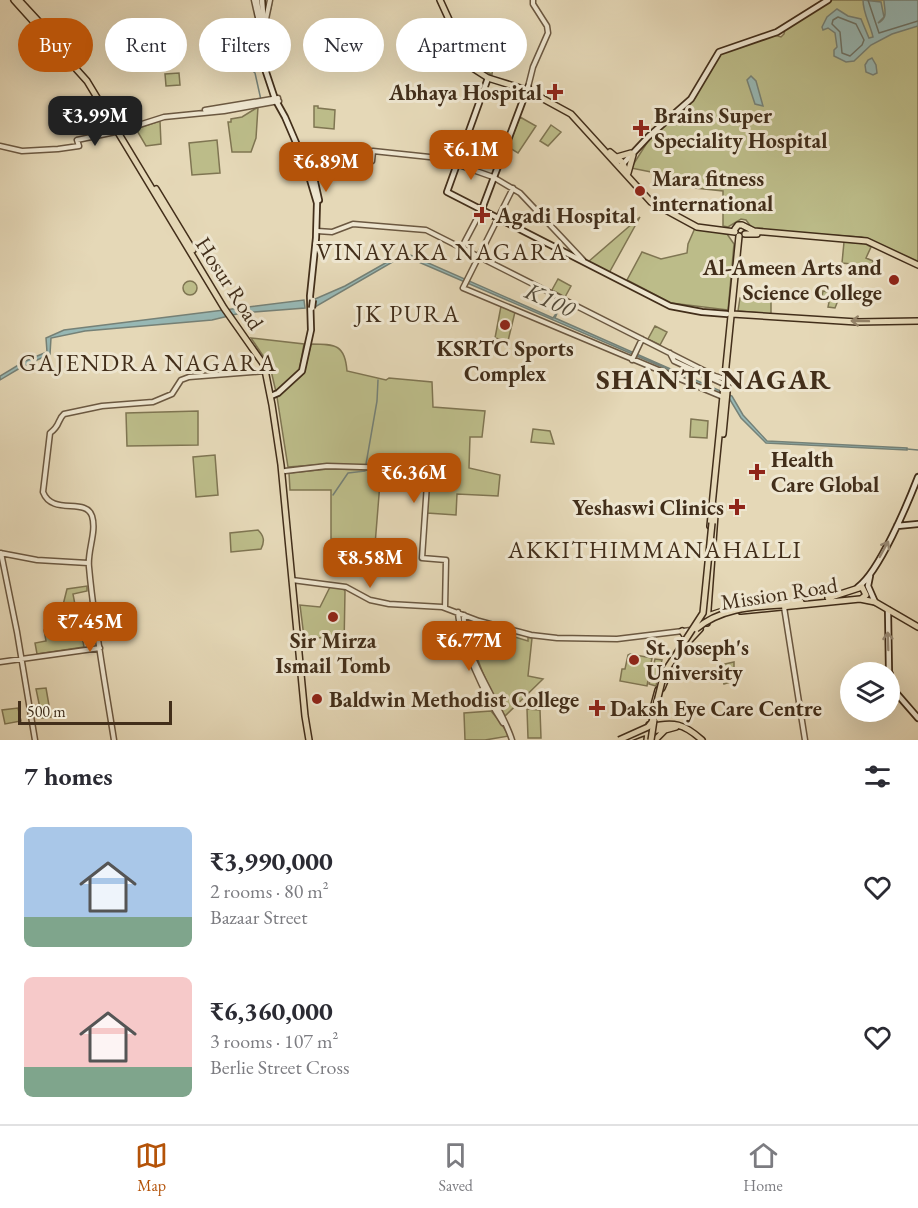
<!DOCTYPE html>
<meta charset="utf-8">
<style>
:root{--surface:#fff;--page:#f7f7f7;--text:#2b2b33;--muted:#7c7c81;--line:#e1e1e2;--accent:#b45309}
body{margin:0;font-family:"EB Garamond",serif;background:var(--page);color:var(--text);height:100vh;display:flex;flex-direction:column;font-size:22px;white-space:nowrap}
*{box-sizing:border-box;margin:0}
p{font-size:20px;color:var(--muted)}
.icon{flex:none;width:33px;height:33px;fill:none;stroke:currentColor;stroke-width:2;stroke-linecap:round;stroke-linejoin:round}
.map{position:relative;height:740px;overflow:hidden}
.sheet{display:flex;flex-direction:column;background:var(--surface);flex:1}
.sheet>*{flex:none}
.guide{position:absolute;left:18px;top:18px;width:600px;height:54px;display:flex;gap:12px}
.tools{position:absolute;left:840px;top:662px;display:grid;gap:12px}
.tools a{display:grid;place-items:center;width:60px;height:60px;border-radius:50%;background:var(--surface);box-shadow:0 6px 24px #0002;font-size:30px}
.scale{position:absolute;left:18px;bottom:15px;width:154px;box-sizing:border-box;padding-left:6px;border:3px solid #422e1a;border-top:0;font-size:16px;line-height:21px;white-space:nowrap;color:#422e1a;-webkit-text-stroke:4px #eee6d0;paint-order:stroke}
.price{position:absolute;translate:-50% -51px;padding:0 14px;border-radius:12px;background:var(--accent);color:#fff;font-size:20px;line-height:39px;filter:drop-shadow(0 2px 3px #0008)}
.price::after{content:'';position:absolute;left:50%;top:36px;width:18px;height:14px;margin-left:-9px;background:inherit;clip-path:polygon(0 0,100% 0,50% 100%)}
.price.current{background:#222;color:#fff}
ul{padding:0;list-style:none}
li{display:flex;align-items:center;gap:18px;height:150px;padding:0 24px}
li span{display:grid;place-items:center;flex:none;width:168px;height:120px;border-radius:9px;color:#555}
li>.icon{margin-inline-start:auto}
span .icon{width:72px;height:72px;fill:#fffc;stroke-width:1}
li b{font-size:26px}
h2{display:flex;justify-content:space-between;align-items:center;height:72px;padding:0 24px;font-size:26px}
.chip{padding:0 21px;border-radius:27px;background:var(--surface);box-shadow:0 6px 24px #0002;font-size:21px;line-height:54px}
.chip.current{background:var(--accent);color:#fff}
.menu{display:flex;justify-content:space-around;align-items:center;height:84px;border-top:2px solid var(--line);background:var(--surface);font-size:16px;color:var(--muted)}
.menu a{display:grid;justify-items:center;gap:3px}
.menu .current{color:var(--accent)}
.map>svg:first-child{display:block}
</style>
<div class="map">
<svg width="918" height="740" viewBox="0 0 918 740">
<rect width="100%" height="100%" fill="#e5d8b7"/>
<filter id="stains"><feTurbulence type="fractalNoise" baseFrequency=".00333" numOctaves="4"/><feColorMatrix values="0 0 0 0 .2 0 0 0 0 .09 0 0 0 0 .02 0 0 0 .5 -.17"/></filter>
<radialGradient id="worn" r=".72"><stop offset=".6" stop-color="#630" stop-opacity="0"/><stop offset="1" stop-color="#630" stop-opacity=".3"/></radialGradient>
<path fill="#bcbc89" stroke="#7f7552" stroke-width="1.5" d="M831 0H918V262H914L869 239 861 237 756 230 752 228 746 220 741 219 728 227 723 226V191L695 188 691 180 631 168 650 138 695 98 704 78 722 52 774 35 781 37 784 34 785 29Z
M481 57 493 66 492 75 476 65Z
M179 73 180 85 166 86 165 74Z
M314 106H318V108L335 110 334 129 314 127Z
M258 107 256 138 251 152H232L228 122H231V119L242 117Z
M520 117 536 126 518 153 508 147Z
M160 121 161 144 146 146 136 129Z
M551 125 561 132 548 146 540 141Z
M217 140 220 173 192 175 189 143Z
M640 217 609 273 588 262Z
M695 228 727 234 734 244 728 310 671 303 627 280 642 252 661 259 687 253 688 244Z
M844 242 864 243 871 247 866 258 873 261 871 266 842 263Z
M558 279 571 286 565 297 552 290Z
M183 288a7 7 0 1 1 14 0a7 7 0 1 1-14 0Z
M823 291 837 294 836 298H839L835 308 828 307 829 302 825 301V298L822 297Z
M740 298 771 300V314L738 311Z
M501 306 515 312 508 341 495 338Z
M655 326 667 332 660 345 648 339Z
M251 338 304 344 299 372 276 392 270 366Z
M311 344C336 344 345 345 347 371L386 380 389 378 432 382 433 407 485 411 482 437H470L469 468 500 475 498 496 457 494 456 515 427 513 430 467 327 464 288 467 277 397 304 373Z
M198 411V445L127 446 126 413Z
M691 419 708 421 707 438 690 437Z
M533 429 550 431 554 444 531 442Z
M215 455 218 495 196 497 193 457Z
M328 469 381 470 375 545H347V539H331V490H290L289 473Z
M384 469 424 471 423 488 383 486Z
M258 530C264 536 265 541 261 549L231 552 230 533Z
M87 586V591L73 594 78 621 85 629 86 635 82 636 84 647 37 654 35 643 46 641 44 630 53 625 52 606 63 605 67 589Z
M330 587 343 588 345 591 344 647 332 648 331 643 324 638 304 637 300 605 320 607Z
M471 624 528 641V637L532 638 528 676 543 679 505 716C490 689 471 655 471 624Z
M630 654 652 658 647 686 620 681 622 669H625L628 655Z
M655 659 662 660 656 686 649 684Z
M734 662V681L724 684 720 665Z
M46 688 51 717 42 718 36 689Z
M18 708 21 721 5 724 2 710Z
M527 709 540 710 541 738H528Z
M491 711 501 723 509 736 485 740H465L464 713Z"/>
<path fill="#97b8b5" stroke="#758177" stroke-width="1.5" d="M863 0 881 2 884 17 878 23C889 18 884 9 884 0H918V26L892 34 871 45 854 61 846 62 834 56V50L837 47 835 33 828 28 823 30 822 27 827 17 837 9 848 16 861 19 869 38 873 37C870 24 863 13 863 0Z
M872 58 876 65 877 73 873 75 866 72 865 65 868 60Z
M751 76 756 81 763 106 755 104 747 80Z
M408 254 553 318 558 311 555 318 732 396 743 415 767 441 907 448V450L766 443 741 418 729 398 660 366 407 257H401L315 307V299L345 286 396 257Z
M304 300 305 308 241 313 212 320 85 331 51 338 50 354 20 368 0 380V376L25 361 47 352 46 338 64 330Z"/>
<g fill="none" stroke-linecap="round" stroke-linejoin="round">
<path stroke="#6c7368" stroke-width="1.5" d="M868 0 879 33 918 21
M838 17 856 24 864 40 862 45 850 56 842 53 840 32 832 24 833 20Z"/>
<path stroke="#758177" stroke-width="1.5" d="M271 9 272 1
M259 41 243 49 240 59 255 73 261 100
M907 449 918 450
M366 464 377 401 378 380
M333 495 348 473 365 471
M733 556H743
M747 556H756V545"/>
<g stroke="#6b5841" stroke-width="7">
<path id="tertiary" d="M254 0 258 18
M265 24 270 0
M528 87 533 67 548 33 547 26 533 4V0
M205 110 278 98
M0 146 22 151 58 149 79 146 77 140 120 131 164 117 224 111 279 101
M301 154 372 161 373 151 439 158 493 177 520 193 583 260
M513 188 463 288 723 397
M317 231 332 232 353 224 426 230 715 376 725 379
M462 247 482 209
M670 353 674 361 724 384
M632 360 642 339
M285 471 327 466 428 469 422 558 446 560 445 608
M0 553 37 560 88 563
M1 553 17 632 35 740
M292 580 346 587 370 600 389 604 442 607 479 621 531 635 557 638 617 639 691 630
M784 607 805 740
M458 612C460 643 486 697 503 723
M464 615C461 655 500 702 512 740
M0 662 100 648
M114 740C105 683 94 624 89 567 87 551 97 532 92 516 86 497 52 516 43 492L50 433C61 425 57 420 64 414L102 406 153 402 172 394 181 380 189 377 265 371"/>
</g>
<g stroke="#422e1a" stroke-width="8">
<path id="secondary" d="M257 0 265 69 275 99 285 117 306 166 317 203 316 238 310 296 311 330 302 371 278 393 271 396
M262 0 265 42
M488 78 447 192 670 306 702 312 727 314
M621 166 648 137 691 99 719 52 777 32 828 0
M315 182 319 200
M482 209 528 87
M897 526 918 524
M870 576 868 586 875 602
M858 587C879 572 908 503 918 477
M888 610 889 672
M890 674 891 687 918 718"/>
</g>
<g stroke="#422e1a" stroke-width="8">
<path id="primary" d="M14 0 87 81 224 308 264 365 272 405 281 465 305 716 309 740
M19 0 78 64
M440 0 462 48 474 69 488 78 527 90 571 114 651 202 697 227 735 232
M610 152 622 162 627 172
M617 157 631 153
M628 173 633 155
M156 189 193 250
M735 229 738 225H742L754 231 867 241 918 265
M745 234H757
M732 314 857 322 918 321
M723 434 728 381
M710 526 739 236
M828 598 862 587 866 595 861 599
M741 611 860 599 875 602 918 627
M701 619C734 604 766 605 801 602
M707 623 715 515
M682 631 686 637
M686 644 700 629
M662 688 672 664
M651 716 658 690
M650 727C674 721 684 724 702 740
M625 740 643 733 667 728
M647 740 649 725
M655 740 665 730 676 727"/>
</g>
<use href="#tertiary" stroke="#eee6d0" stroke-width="4"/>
<use href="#secondary" stroke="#eee6d0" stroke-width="4.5"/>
<use href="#primary" stroke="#e5d8b7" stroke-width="5"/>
<g stroke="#422e1a" stroke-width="8" stroke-linecap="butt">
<path id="secondary-bridge" d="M312 308 313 300"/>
</g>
<g stroke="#422e1a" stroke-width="8" stroke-linecap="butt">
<path id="primary-bridge" d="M696 629C721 608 752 607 782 605
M619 740 648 727 652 722 664 673 703 613 712 523
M651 740 654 720"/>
</g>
<use href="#secondary-bridge" stroke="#eee6d0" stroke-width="4.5"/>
<use href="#primary-bridge" stroke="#e5d8b7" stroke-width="5"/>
</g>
<defs><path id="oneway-shaft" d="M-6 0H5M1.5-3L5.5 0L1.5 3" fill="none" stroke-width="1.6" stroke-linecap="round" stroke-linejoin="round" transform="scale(1.5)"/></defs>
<use stroke="#948368" href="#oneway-shaft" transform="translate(860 321) rotate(-179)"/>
<g stroke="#988a75">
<use href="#oneway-shaft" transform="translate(884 549) rotate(-61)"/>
<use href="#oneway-shaft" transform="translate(888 641) rotate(-92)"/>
</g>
<g fill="#8f2418" stroke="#eee6d0" stroke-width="2">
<path d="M552 83h6v6h6v6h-6v6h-6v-6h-6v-6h6z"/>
<path d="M638 119h6v6h6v6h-6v6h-6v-6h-6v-6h6z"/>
<circle cx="640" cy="191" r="6"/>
<path d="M479 206h6v6h6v6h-6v6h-6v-6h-6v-6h6z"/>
<circle cx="894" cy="280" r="6"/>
<circle cx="505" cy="325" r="6"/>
<path d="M754 463h6v6h6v6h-6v6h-6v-6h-6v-6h6z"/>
<path d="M734 498h6v6h6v6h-6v6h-6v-6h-6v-6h6z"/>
<circle cx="333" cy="617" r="6"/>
<circle cx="634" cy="660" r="6"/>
<circle cx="317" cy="699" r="6"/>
<path d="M594 699h6v6h6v6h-6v6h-6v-6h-6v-6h6z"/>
</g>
<g text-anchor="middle" stroke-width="6" stroke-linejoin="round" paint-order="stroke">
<g font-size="22" font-weight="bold" fill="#422e1a" stroke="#eee6d0" text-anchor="start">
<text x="542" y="100" text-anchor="end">Abhaya Hospital</text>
<text x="654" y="123">Brains Super<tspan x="654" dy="25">Speciality Hospital</tspan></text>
<text x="652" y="186">Mara fitness<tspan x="652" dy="25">international</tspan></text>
<text x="496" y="223">Agadi Hospital</text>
<text x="882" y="275" text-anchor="end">Al-Ameen Arts and<tspan x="882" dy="25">Science College</tspan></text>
<text x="505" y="356" text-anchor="middle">KSRTC Sports<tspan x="505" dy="25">Complex</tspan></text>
<text x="771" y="467">Health<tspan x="771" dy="25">Care Global</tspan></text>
<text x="724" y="515" text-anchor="end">Yeshaswi Clinics</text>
<text x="333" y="648" text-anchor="middle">Sir Mirza<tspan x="333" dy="25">Ismail Tomb</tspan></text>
<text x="646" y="655">St. Joseph's<tspan x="646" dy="25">University</tspan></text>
<text x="329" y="707">Baldwin Methodist College</text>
<text x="610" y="716">Daksh Eye Care Centre</text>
</g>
<g font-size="22" fill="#422e1a" stroke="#eee6d0">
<text transform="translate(230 283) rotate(57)" y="8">Hosur Road</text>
<text transform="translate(779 593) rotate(-9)" y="8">Mission Road</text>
</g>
<g font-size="24" letter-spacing="1.5" fill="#422e1a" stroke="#eee6d0">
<text x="442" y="260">VINAYAKA NAGARA</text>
<text x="408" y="322">JK PURA</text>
<text x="148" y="371">GAJENDRA NAGARA</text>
<text x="655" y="558">AKKITHIMMANAHALLI</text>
</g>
<g font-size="24" font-style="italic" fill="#534a39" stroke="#eee6d0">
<text transform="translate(550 300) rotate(24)" y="8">K100</text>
</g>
<g font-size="28" font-weight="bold" letter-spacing="1.5" fill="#422e1a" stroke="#eee6d0">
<text x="714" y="389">SHANTI NAGAR</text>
</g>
</g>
<rect width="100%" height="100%" filter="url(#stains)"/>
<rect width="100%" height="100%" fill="url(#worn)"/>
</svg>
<div class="tools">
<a><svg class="icon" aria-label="layers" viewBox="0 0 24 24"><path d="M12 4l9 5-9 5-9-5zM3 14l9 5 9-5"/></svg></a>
</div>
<div class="scale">500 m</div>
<b class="price current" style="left:95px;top:147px">₹3.99M</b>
<b class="price" style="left:471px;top:181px">₹6.1M</b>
<b class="price" style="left:326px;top:193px">₹6.89M</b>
<b class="price" style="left:414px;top:504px">₹6.36M</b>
<b class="price" style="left:370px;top:589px">₹8.58M</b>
<b class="price" style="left:90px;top:653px">₹7.45M</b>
<b class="price" style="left:469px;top:672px">₹6.77M</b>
<div class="guide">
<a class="chip current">Buy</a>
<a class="chip">Rent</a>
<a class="chip">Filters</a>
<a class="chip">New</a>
<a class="chip">Apartment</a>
</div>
</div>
<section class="sheet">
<h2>7 homes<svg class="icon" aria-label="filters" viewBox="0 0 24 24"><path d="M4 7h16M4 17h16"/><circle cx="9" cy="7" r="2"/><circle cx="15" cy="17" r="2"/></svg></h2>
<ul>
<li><span style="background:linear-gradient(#a9c7e8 75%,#7fa58c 0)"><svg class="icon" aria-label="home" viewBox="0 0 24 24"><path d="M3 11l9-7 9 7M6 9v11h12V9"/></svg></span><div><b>₹3,990,000</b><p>2 rooms · 80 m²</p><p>Bazaar Street</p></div><svg class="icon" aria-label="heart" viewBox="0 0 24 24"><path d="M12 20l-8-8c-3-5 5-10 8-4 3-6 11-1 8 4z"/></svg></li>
<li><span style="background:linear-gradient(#f6c9c9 75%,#7fa58c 0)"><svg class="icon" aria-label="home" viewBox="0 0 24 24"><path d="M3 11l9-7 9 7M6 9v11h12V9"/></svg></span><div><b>₹6,360,000</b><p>3 rooms · 107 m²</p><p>Berlie Street Cross</p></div><svg class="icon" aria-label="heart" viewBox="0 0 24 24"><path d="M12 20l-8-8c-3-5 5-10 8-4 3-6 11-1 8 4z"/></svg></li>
</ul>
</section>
<nav class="menu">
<a class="current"><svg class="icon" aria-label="map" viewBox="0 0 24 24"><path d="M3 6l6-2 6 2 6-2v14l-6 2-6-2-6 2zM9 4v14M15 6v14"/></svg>Map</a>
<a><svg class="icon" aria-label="saved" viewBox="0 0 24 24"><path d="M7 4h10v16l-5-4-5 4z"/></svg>Saved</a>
<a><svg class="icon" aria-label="home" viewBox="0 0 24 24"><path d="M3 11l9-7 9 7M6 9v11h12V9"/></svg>Home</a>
</nav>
